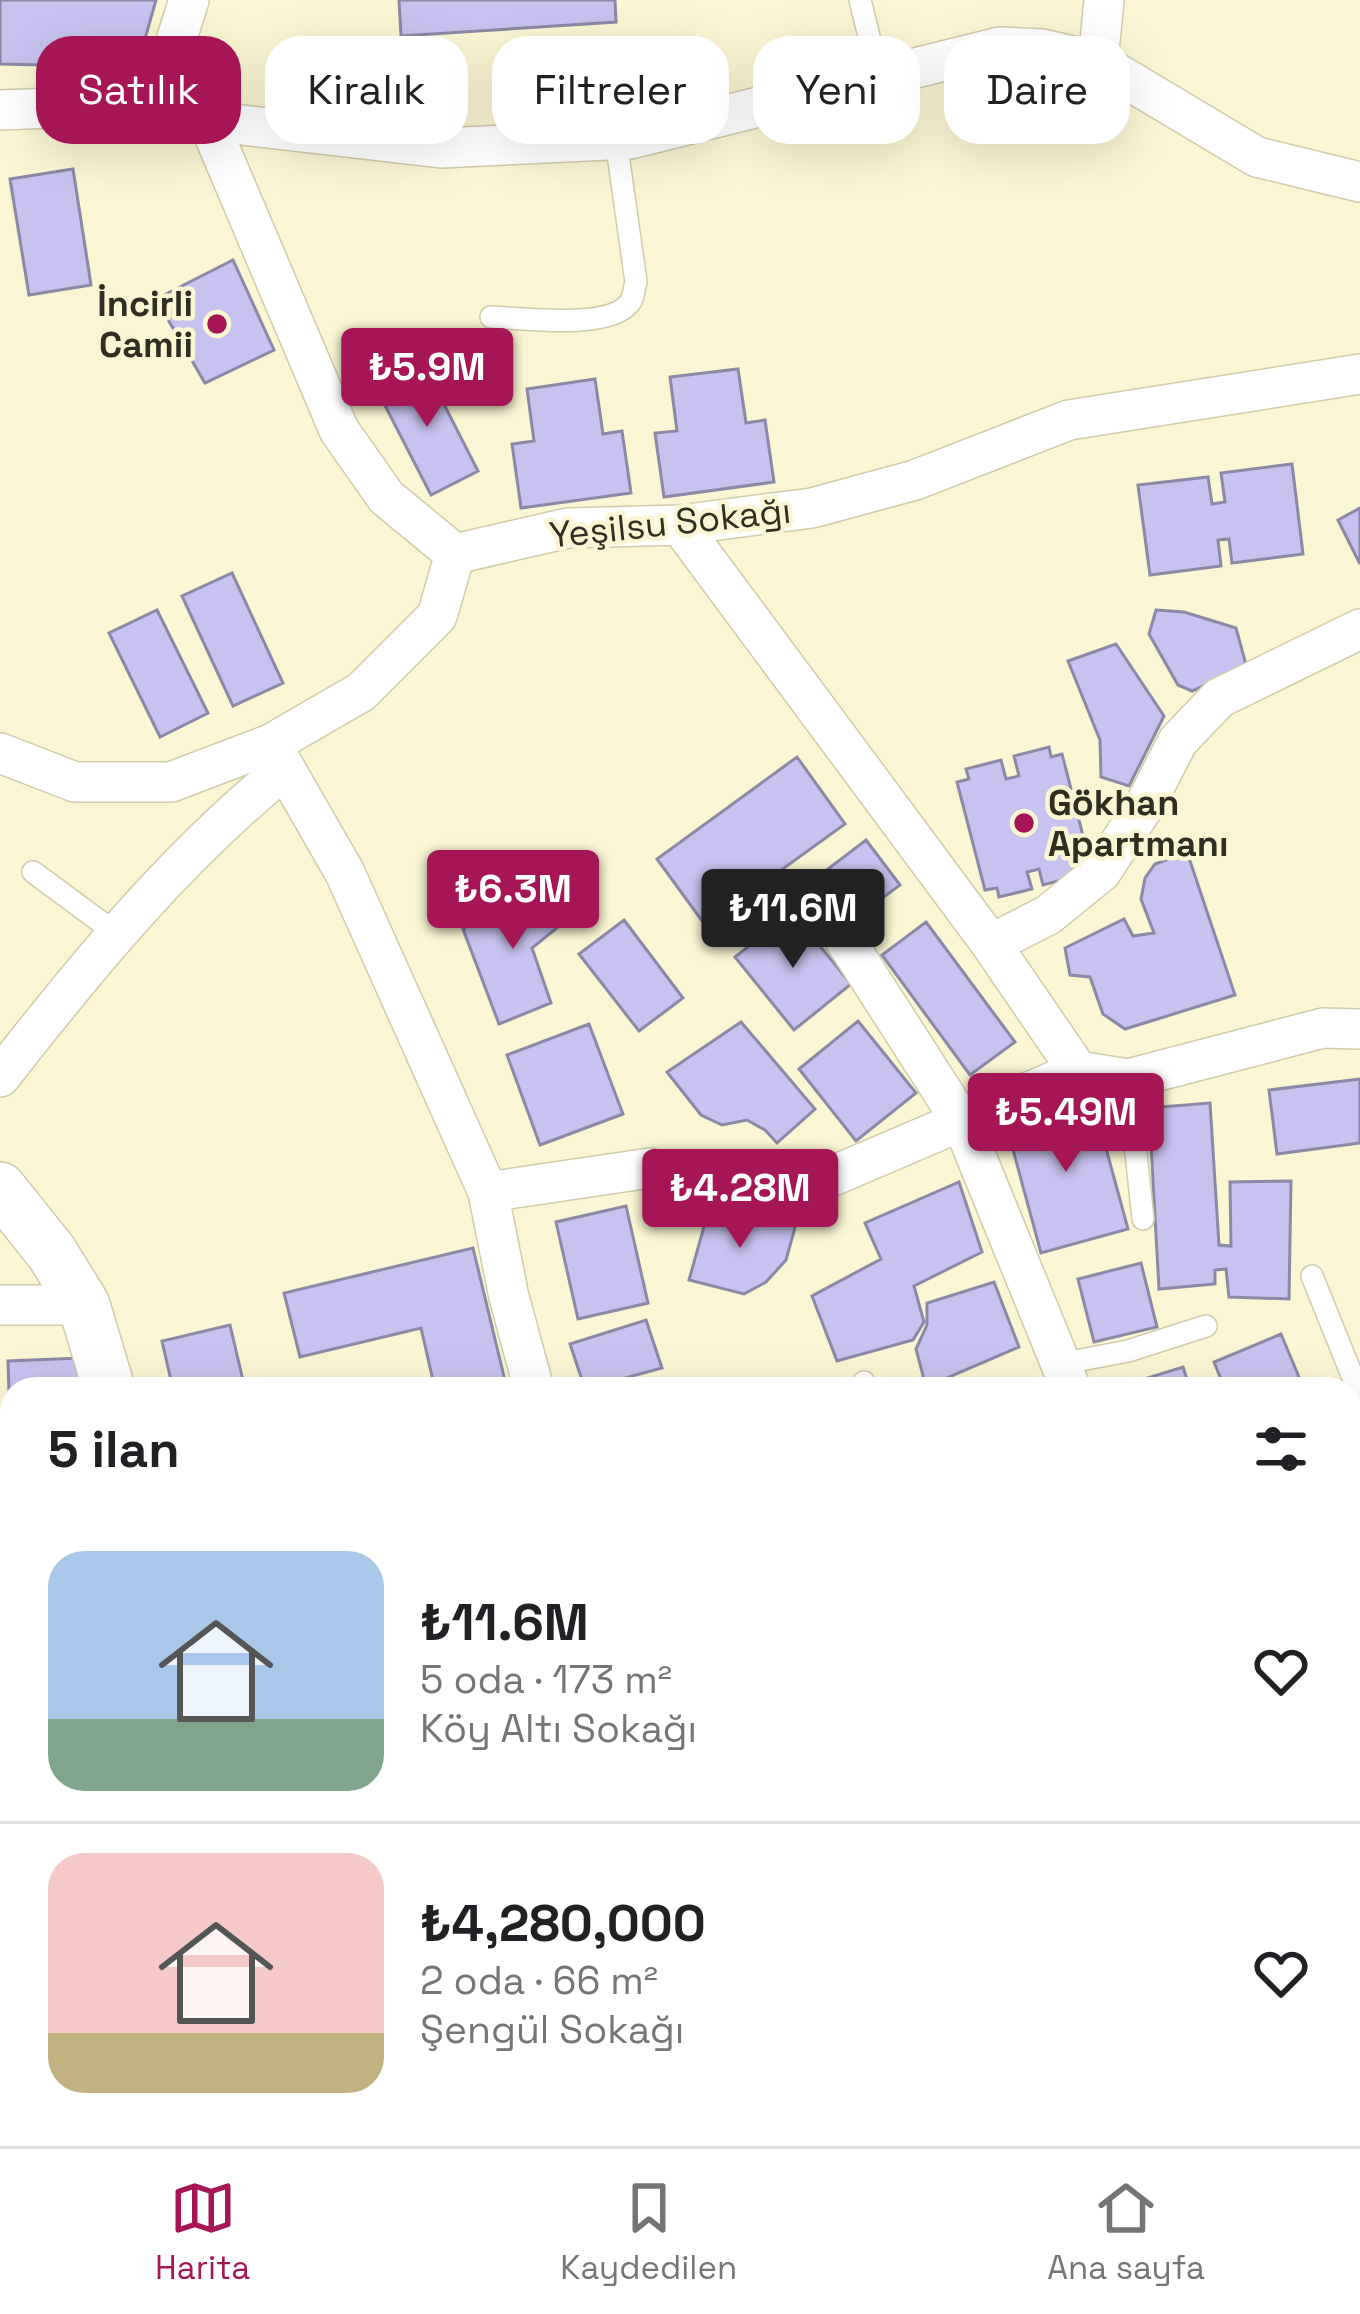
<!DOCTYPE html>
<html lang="tr">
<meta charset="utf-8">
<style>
:root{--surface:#fff;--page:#f6f6f6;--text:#202124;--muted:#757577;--line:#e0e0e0;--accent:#a61657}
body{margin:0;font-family:"Space Grotesk",sans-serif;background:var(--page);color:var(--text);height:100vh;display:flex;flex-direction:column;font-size:45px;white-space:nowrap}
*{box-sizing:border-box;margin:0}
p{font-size:39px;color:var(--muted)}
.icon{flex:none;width:66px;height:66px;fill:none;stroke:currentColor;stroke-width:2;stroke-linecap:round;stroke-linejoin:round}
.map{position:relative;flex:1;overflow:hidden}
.details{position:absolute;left:0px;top:1377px;width:1362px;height:771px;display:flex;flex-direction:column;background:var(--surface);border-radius:36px 36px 0 0;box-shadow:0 12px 48px #0002}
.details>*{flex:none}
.hud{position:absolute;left:36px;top:36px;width:1290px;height:108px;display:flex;gap:24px}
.price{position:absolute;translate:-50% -102px;padding:0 27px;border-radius:12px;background:var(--accent);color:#fff;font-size:39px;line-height:78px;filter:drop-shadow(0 3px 6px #0008)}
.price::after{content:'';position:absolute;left:50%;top:72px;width:36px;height:27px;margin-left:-18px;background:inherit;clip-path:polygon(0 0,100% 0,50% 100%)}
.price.active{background:#222;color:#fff}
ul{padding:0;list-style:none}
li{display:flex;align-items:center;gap:36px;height:300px;padding:0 48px}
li+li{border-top:3px solid var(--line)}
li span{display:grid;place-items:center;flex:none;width:336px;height:240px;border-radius:36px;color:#555}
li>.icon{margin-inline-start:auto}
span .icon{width:144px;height:144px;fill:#fffc;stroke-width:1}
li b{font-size:51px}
h2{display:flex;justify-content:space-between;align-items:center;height:144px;padding:0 48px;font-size:51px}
.pill{padding:0 42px;border-radius:36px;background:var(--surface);box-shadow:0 12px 48px #0002;font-size:42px;line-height:108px}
.pill.active{background:var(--accent);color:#fff}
.tabs{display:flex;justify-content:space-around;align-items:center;height:168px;border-top:3px solid var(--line);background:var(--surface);font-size:33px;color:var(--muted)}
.tabs a{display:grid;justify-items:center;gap:6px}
.tabs .active{color:var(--accent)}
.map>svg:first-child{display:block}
</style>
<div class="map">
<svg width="1360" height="2146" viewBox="0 0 1360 2146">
<rect width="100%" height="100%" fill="#faf5d2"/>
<path fill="#c7c2ef" stroke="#8c89a7" stroke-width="3" d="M0 0H156L137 67 0 64Z
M399 0H615L616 22 401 36Z
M73 169 91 285 29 295 10 179Z
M233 260 274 350 205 383 156 299Z
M424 365 478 471 431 495 376 388Z
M738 369 746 423 765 420 774 482 664 497 655 433 677 431 670 377Z
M595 379 603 434 622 431 631 493 521 508 512 444 534 441 527 389Z
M1292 464 1303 554 1232 563 1229 539 1218 540 1221 566 1150 575 1138 485 1208 477 1212 504 1225 502 1221 473Z
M1360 508V564L1338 520Z
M232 573 283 683 233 706 182 596Z
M157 610 208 713 160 737 109 633Z
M1156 610 1184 612 1236 628 1245 661 1243 669 1192 691 1178 685 1149 634Z
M1116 644 1164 716 1129 786 1101 777 1100 740 1068 661Z
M1049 747 1051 757 1062 754 1090 863 1081 875 1043 885 1039 869 1027 872 1032 889 999 897 997 888 985 890 957 782 969 779 966 769 1001 760 1006 779 1019 776 1014 756Z
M797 757 845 824 705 925 657 859Z
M866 840 900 885 854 919 820 875Z
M1187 852 1235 995 1125 1029 1103 1014 1090 977 1070 975 1065 948 1124 919 1133 936 1154 933 1141 899 1145 878 1155 864Z
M535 882 563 923 532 948 551 1003 499 1024 463 929Z
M792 912 851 984 794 1030 735 957Z
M624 920 683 998 639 1031 579 954Z
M926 922 1015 1042 970 1075 882 955Z
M858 1021 916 1093 856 1141 799 1069Z
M741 1022 815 1109 777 1143 765 1130 747 1120 722 1125 701 1115 667 1072Z
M589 1024 623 1114 540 1145 507 1055Z
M1360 1079V1143L1277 1154 1269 1090Z
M1092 1097 1128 1229 1041 1253 1005 1120Z
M1210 1103 1219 1245 1231 1246 1230 1182 1291 1181 1289 1299 1229 1297 1226 1269 1215 1270V1284L1159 1289 1149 1108Z
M959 1182 982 1252 914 1286 924 1322 913 1340 837 1361 812 1296 881 1259 865 1223Z
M626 1206 648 1303 578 1319 556 1222Z
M709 1209 796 1224 786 1260 766 1282 744 1294 689 1280Z
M473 1248 507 1389H435L421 1328 300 1357 284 1293Z
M1141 1263 1157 1327 1094 1342 1078 1279Z
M994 1282 1019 1347 926 1387 916 1349 927 1325V1303Z
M646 1320 662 1368 585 1389 570 1344Z
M230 1325 245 1389H173L162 1341Z
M1281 1334 1304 1389H1225L1214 1362Z
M81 1358 82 1389H12L10 1423 8 1361Z
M1183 1367 1190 1389H1118V1387Z
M12 1481V1530L0 1513V1489Z
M1360 1515V1609H1350V1516Z
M3 1563 12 1575V1609L0 1618Z
M1350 1631H1360V1723H1350Z
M1354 1818 1360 1820V1874L1354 1884 1360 1885V1932L1350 1929V1831Z
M12 1853V1901L0 1886V1862Z
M0 1935 12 1950V1983L0 1992Z
M1350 2045 1360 2146H1306L1305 2136H1350Z
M308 2136H327L359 2146H305Z
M784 2136H831L806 2146H788Z"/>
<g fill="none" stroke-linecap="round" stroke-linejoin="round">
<g stroke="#d1ccaa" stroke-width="24">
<path id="service" d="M860 0 879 77
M491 317C523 318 612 331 631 301 634 295 634 288 636 282L616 140
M33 872 117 934
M1128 1079 1143 1219
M1312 1276 1360 1395
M1060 1364 1128 1351 1206 1326
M864 1382 867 1389
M0 1746 12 1731"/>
</g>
<g stroke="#d1ccaa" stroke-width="42">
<path id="minor" d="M1098 62 1104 0
M156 104 189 0
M0 110 156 104 208 121 441 148 630 139 1000 47 1042 49 1098 62 1257 157 1360 182
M208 121 339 430 386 497 455 554
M680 525 991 944 1078 1071
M271 744 345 873 488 1192 509 1297 534 1389
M0 753 75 782H171L271 744 361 692 437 616 455 554 568 528 680 525 812 508 915 480 1069 420 1360 374
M824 907 962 1122 1071 1389
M991 944 1048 915 1101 872 1146 803 1178 741 1219 698 1360 629
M0 1077C86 967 176 857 285 769
M488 1192 650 1168 731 1196 807 1187 1078 1071 1128 1079 1323 1028 1360 1029
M0 1305H84
M1350 1425 1360 1421
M933 2136 946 2146
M1072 2136 1074 2146
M481 2146 485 2136"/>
</g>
<g stroke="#d1ccaa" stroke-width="54">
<path id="tertiary" d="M0 1188 52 1253 84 1305 109 1389
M0 2048 12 2038
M648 2136 662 2146"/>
</g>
<use href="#service" stroke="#fff" stroke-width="21"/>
<use href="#minor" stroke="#fff" stroke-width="39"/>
<use href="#tertiary" stroke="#fff" stroke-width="51"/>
</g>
<g fill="#a61657" stroke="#faf5d2" stroke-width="4.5">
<circle cx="217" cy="324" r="12"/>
<circle cx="1024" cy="823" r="12"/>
</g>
<g text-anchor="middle" stroke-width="9" stroke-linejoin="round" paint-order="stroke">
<g font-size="36" font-weight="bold" fill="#302e21" stroke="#faf5d2" text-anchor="end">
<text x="193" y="316">İncirli<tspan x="193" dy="41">Camii</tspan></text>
<text x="1048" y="815" text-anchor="start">Gökhan<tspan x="1048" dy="41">Apartmanı</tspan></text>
</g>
<g font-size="36" fill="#302e21" stroke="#faf5d2">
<text transform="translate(670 522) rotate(-6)" y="13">Yeşilsu Sokağı</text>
</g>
</g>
</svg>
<b class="price" style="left:427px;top:430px">₺5.9M</b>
<b class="price" style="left:513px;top:952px">₺6.3M</b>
<b class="price active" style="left:793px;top:971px">₺11.6M</b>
<b class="price" style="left:1066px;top:1175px">₺5.49M</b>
<b class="price" style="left:740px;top:1251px">₺4.28M</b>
<div class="hud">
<a class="pill active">Satılık</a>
<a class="pill">Kiralık</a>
<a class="pill">Filtreler</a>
<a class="pill">Yeni</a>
<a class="pill">Daire</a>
</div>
<section class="details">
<h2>5 ilan<svg class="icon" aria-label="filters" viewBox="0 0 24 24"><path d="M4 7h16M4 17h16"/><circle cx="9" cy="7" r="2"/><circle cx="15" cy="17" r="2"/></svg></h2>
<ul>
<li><span style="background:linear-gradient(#a9c7e8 70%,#7fa58c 0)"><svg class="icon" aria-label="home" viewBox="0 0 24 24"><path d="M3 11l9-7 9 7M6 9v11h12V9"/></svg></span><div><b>₺11.6M</b><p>5 oda · 173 m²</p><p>Köy Altı Sokağı</p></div><svg class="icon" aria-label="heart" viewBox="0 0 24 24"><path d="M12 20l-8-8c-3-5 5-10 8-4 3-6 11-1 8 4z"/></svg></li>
<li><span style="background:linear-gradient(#f6c9c9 75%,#c2b280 0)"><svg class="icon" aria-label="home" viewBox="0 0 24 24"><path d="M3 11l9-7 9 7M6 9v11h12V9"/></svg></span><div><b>₺4,280,000</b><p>2 oda · 66 m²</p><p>Şengül Sokağı</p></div><svg class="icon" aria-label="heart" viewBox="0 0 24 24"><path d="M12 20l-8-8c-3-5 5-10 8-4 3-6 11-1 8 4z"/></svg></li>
</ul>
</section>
</div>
<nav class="tabs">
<a class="active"><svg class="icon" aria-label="map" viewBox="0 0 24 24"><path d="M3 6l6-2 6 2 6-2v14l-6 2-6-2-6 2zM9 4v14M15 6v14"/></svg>Harita</a>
<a><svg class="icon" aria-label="saved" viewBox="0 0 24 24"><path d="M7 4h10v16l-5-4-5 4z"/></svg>Kaydedilen</a>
<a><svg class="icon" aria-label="home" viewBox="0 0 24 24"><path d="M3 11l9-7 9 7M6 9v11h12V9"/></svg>Ana sayfa</a>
</nav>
